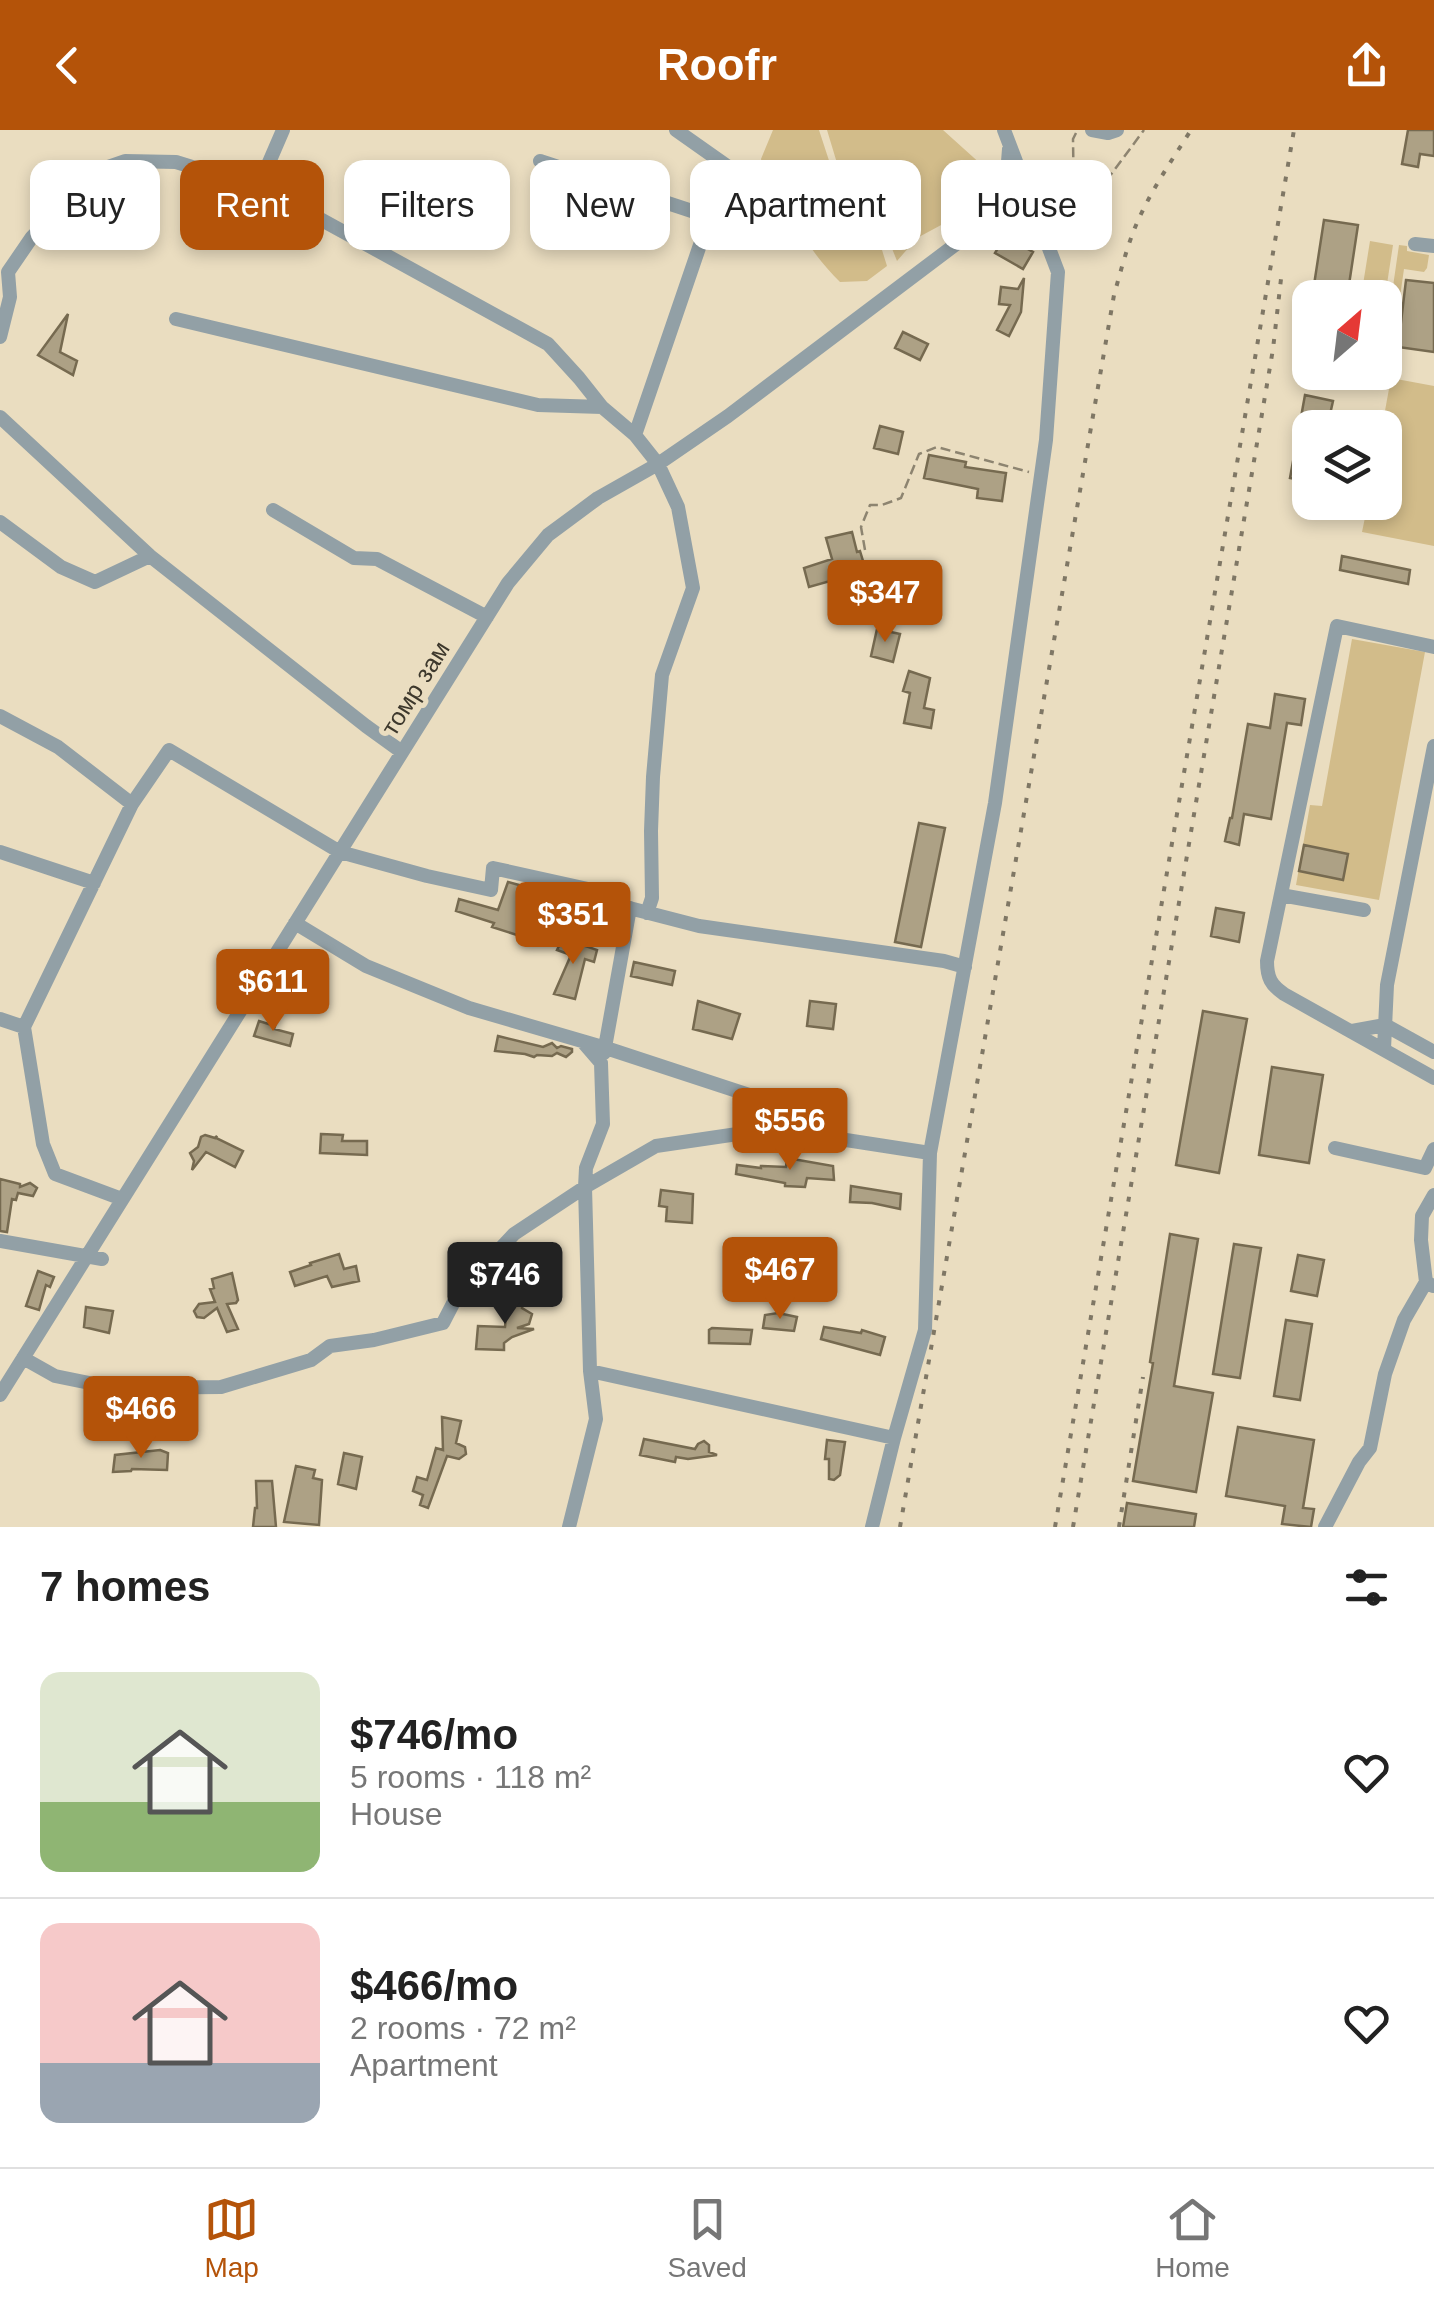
<!DOCTYPE html>
<meta charset="utf-8">
<style>
:root{--surface:#fff;--page:#f2f2f2;--text:#222;--muted:#767676;--line:#e0e0e0;--accent:#b45309}
body{margin:0;font-family:Helvetica,sans-serif;background:var(--page);color:var(--text);height:100vh;display:flex;flex-direction:column;font-size:38px;white-space:nowrap}
*{box-sizing:border-box;margin:0}
p{font-size:32px;color:var(--muted)}
.icon{flex:none;width:55px;height:55px;fill:none;stroke:currentColor;stroke-width:2;stroke-linecap:round;stroke-linejoin:round}
.map{position:relative;height:1397px;overflow:hidden}
.sheet{display:flex;flex-direction:column;background:var(--surface);flex:1}
.sheet>*{flex:none}
.banner{position:absolute;left:30px;top:30px;width:1375px;height:90px;display:flex;gap:20px}
.needle{width:65px;rotate:28deg}
.tools{position:absolute;left:1292px;top:150px;display:grid;gap:20px}
.tools a{display:grid;place-items:center;width:110px;height:110px;border-radius:20px;background:var(--surface);box-shadow:0 5px 15px #0003;font-size:50px}
.price{position:absolute;translate:-50% -85px;padding:0 22px;border-radius:10px;background:var(--accent);color:#fff;font-size:32px;line-height:65px;filter:drop-shadow(0 2px 5px #0008)}
.price::after{content:'';position:absolute;left:50%;top:60px;width:30px;height:22px;margin-left:-15px;background:inherit;clip-path:polygon(0 0,100% 0,50% 100%)}
.price.active{background:#222;color:#fff}
ul{padding:0;list-style:none}
li{display:flex;align-items:center;gap:30px;height:250px;padding:0 40px}
li+li{border-top:2px solid var(--line)}
li span{display:grid;place-items:center;flex:none;width:280px;height:200px;border-radius:20px;color:#555}
li>.icon{margin-inline-start:auto}
span .icon{width:120px;height:120px;fill:#fffc;stroke-width:1}
li b{font-size:42px}
h2{display:flex;justify-content:space-between;align-items:center;height:120px;padding:0 40px;font-size:42px}
.pill{padding:0 35px;border-radius:20px;background:var(--surface);box-shadow:0 5px 15px #0003;font-size:35px;line-height:90px}
.pill.active{background:var(--accent);color:#fff}
header{display:flex;justify-content:space-between;align-items:center;height:130px;padding:0 40px;background:var(--accent);color:#fff;font-size:45px;font-weight:700}
.tabs{display:flex;justify-content:space-around;align-items:center;height:140px;border-top:2px solid var(--line);background:var(--surface);font-size:28px;color:var(--muted)}
.tabs a{display:grid;justify-items:center;gap:5px}
.tabs .active{color:var(--accent)}
.map>svg:first-child{display:block}
</style>
<header><svg class="icon" aria-label="back" viewBox="0 0 24 24"><path d="M15 5l-7 7 7 7"/></svg>Roofr<svg class="icon" aria-label="share" viewBox="0 0 24 24"><path d="M12 15V3M7 8l5-5 5 5M5 13v7h14v-7"/></svg></header>
<div class="map">
<svg width="1434" height="1397" viewBox="0 0 1434 1397">
<rect width="100%" height="100%" fill="#eaddc0"/>
<path fill="#d2bc8a" d="M773 0H819L837 55 872 88 887 136 867 151 840 152C819 131 803 109 790 82L772 78 761 29Z
M827 0H943L983 36 989 46 969 80 917 108 897 131 877 81 843 53Z
M1370 111 1393 115 1385 167H1361Z
M1399 115 1407 116V121L1429 125 1427 138 1424 142 1404 139 1392 222 1385 221V192L1388 191Z
M1391 248 1434 256V416L1362 402 1368 373 1385 372V298L1382 297Z
M1352 509 1425 522 1379 770 1296 755 1310 675 1322 676Z"/>
<path fill="#ada185" stroke="#766a50" stroke-width="2.5" d="M1408 0H1434V26L1420 24 1418 37 1402 34Z
M1324 90 1358 95 1347 168H1312Z
M1005 106 1033 122 1023 139 995 123Z
M1024 148 1021 182 1009 206 997 200 1010 175 999 174 1001 157 1018 159Z
M1406 150 1434 153V222L1398 217Z
M68 184 60 222 77 231 73 245 38 225Z
M903 202 928 214 920 230 895 218Z
M1305 265 1333 271 1327 298H1310V334L1307 351 1290 348Z
M880 296 903 302 898 324 874 318Z
M929 325 966 332 965 337 1006 343 1002 371 977 368 978 359 924 348Z
M852 402 857 422 860 421 866 441 809 457 804 438 832 429 826 408Z
M1342 426 1410 440 1408 454 1340 440Z
M877 499 900 504 893 532 871 526Z
M909 541 930 548 924 578 934 580 931 598 904 593 910 563 903 561Z
M1275 564 1305 569 1301 595 1287 593 1271 689 1244 684 1239 715 1225 711 1230 688H1232L1248 594 1270 598Z
M919 693 945 698 921 817 895 812Z
M1304 715 1348 724 1343 750 1299 741Z
M508 752 519 755V780L530 783 523 807 492 797 494 793 456 781 459 769 498 780Z
M1216 778 1244 783 1239 812 1211 806Z
M563 808 597 820 594 832 585 829 575 869 554 864 571 825 557 820Z
M634 832 675 841 672 855 631 846Z
M698 871 740 884 732 909 693 899Z
M810 871 836 874 833 899 807 896Z
M1203 881 1247 889 1219 1043 1176 1035Z
M259 891 275 896 274 899 293 904 290 916 254 906Z
M498 906 543 917 552 913 557 918 561 916 572 919V922L566 927 557 923 552 926 537 925 534 927 525 924 495 921Z
M1272 937 1323 945 1309 1033 1259 1025Z
M321 1004 343 1005 342 1011H367V1025L320 1023Z
M205 1005 215 1008 217 1006 216 1008 243 1021 235 1037 206 1022 192 1040 194 1031 190 1023 198 1017 201 1007Z
M787 1028 833 1036 834 1050 807 1048 805 1057 785 1056V1053L736 1044 737 1035 761 1038V1036L786 1037Z
M0 1049 20 1054V1057L30 1053 37 1058 33 1066 18 1063 16 1070 12 1069 7 1102 0 1101Z
M851 1056 901 1064 900 1079 872 1073 850 1072Z
M661 1060 693 1064 692 1093 666 1091 667 1077 659 1076Z
M1170 1104 1198 1109 1174 1256 1213 1263 1196 1362 1133 1351 1153 1233 1150 1232Z
M1234 1114 1261 1118 1240 1248 1213 1244Z
M339 1124 344 1139 356 1136 359 1151 332 1157 327 1146 295 1156 290 1142 311 1135 310 1133Z
M1298 1125 1324 1130 1317 1166 1291 1161Z
M38 1141 54 1147 50 1157 46 1155 39 1180 26 1176Z
M232 1143 238 1170 236 1173 227 1174 238 1199 227 1202 217 1178 204 1188 197 1187 194 1181 199 1174 215 1172 210 1159 214 1158 212 1149Z
M508 1167 523 1168 522 1178 532 1184 529 1194 517 1198 534 1199 512 1207 504 1213V1220L476 1219 478 1196 505 1197Z
M86 1177 113 1181 109 1203 84 1197Z
M778 1183 797 1187 794 1201 763 1198 765 1185Z
M1286 1190 1312 1194 1300 1270 1274 1266Z
M824 1197 861 1203 862 1200 885 1207 880 1225 821 1209Z
M712 1198 752 1200 750 1214 709 1213V1200Z
M442 1287 461 1291 456 1313 465 1317 466 1324 459 1329 447 1326 428 1378 420 1375 423 1365 413 1361 417 1347 427 1350 436 1318 443 1320Z
M1238 1297 1314 1310 1303 1378 1314 1379 1311 1397 1282 1394 1285 1376 1226 1366Z
M644 1309 695 1319 698 1314 704 1311 709 1315V1322L717 1325 688 1329 676 1327 675 1332 640 1325Z
M827 1310 845 1312 840 1345 834 1350 829 1349V1329H825Z
M160 1320 168 1323 167 1340 132 1339 131 1341 113 1342 115 1325Z
M344 1323 362 1327 356 1359 338 1354Z
M296 1336 315 1340 313 1348 322 1350 319 1395 284 1392Z
M256 1351H272L276 1397H253L255 1378H257Z
M1127 1373 1196 1384 1194 1397H1123Z"/>
<g fill="none" stroke-linecap="round" stroke-linejoin="round">
<path stroke="#8d8470" stroke-width="2.5" stroke-dasharray="10 5" stroke-linecap="butt" d="M1075 77 1086 78 1144 0
M1064 116 1074 77 1073 9 1077 1
M865 420 861 397 870 375H882L901 368 919 324 937 317 1029 342"/>
<path stroke="#92a0a6" stroke-width="14" d="M1092 0 1108 3 1117 0
M540 31 710 87
M258 58 283 0
M1415 114 1434 116
M176 189 538 275 602 277
M0 207 10 167 8 142 32 107 96 41 125 31 176 32 269 61 548 214 579 248 602 277 635 305 658 334 678 377 693 458 662 545 653 647 651 701 652 768 647 783
M0 287 150 426 366 596 402 622
M635 305 727 36 676 0
M273 380 354 428 377 429 487 487
M0 392 61 437 95 452 150 426
M1434 517 1337 496 1267 831C1267 848 1271 855 1284 864L1434 948
M0 586 58 617 132 674
M0 722 94 753
M1281 765 1364 780
M295 793 366 836 469 878 606 918 795 980 841 1007
M0 889 24 897 43 1014 55 1044 122 1069
M24 897 132 674 169 620 340 722 427 746 491 760 493 738 606 763 610 773 699 796 944 831 965 837
M1352 901 1385 895 1434 922
M1384 919 1387 855 1434 616
M604 923 630 778
M1335 1018 1425 1038 1434 1019
M0 1111 102 1129
M1433 1156 1426 1152 1421 1110 1422 1086 1434 1065
M23 1228 55 1246 114 1258 221 1257 311 1230 330 1216 374 1210 443 1193 458 1164 514 1104 585 1057 656 1016 751 1002 846 1010 930 1023
M590 1241 894 1308
M0 1265 508 453 548 405 598 368 658 334 728 286 984 93C1005 68 1007 51 1009 19
M569 1397 596 1289 590 1241 585 1057 586 1038 603 994 601 933 582 911
M872 1397 894 1308 925 1200 930 1023 995 673 1046 310 1058 142 1004 0
M1325 1397 1359 1332 1370 1318 1385 1244 1404 1190 1426 1152"/>
<path stroke="#7f7765" stroke-width="4" stroke-dasharray="5 10" stroke-linecap="butt" d="M900 1397 1114 165C1122 137 1129 108 1142 82 1156 53 1174 27 1191 0
M1055 1397 1294 0
M1073 1397 1273 219 1281 149
M1119 1397 1143 1247"/>
</g>
<g text-anchor="middle" stroke-width="10" stroke-linejoin="round" paint-order="stroke">
<g font-size="25" fill="#3d382c" stroke="#eaddc0">
<text transform="translate(415 558) rotate(-58)" y="9">томр зам</text>
</g>
</g>
</svg>
<div class="tools">
<a><svg class="needle" viewBox="-14 -14 28 28"><path d="M0-13l5 13h-10z" fill="#e53935"/><path d="M0 13l5-13h-10z" fill="#767676"/></svg></a>
<a><svg class="icon" aria-label="layers" viewBox="0 0 24 24"><path d="M12 4l9 5-9 5-9-5zM3 14l9 5 9-5"/></svg></a>
</div>
<b class="price" style="left:885px;top:515px">$347</b>
<b class="price" style="left:573px;top:837px">$351</b>
<b class="price" style="left:273px;top:904px">$611</b>
<b class="price" style="left:790px;top:1043px">$556</b>
<b class="price" style="left:780px;top:1192px">$467</b>
<b class="price active" style="left:505px;top:1197px">$746</b>
<b class="price" style="left:141px;top:1331px">$466</b>
<div class="banner">
<a class="pill">Buy</a>
<a class="pill active">Rent</a>
<a class="pill">Filters</a>
<a class="pill">New</a>
<a class="pill">Apartment</a>
<a class="pill">House</a>
</div>
</div>
<section class="sheet">
<h2>7 homes<svg class="icon" aria-label="filters" viewBox="0 0 24 24"><path d="M4 7h16M4 17h16"/><circle cx="9" cy="7" r="2"/><circle cx="15" cy="17" r="2"/></svg></h2>
<ul>
<li><span style="background:linear-gradient(#dfe7d0 65%,#8fb573 0)"><svg class="icon" aria-label="home" viewBox="0 0 24 24"><path d="M3 11l9-7 9 7M6 9v11h12V9"/></svg></span><div><b>$746/mo</b><p>5 rooms · 118 m²</p><p>House</p></div><svg class="icon" aria-label="heart" viewBox="0 0 24 24"><path d="M12 20l-8-8c-3-5 5-10 8-4 3-6 11-1 8 4z"/></svg></li>
<li><span style="background:linear-gradient(#f6c9c9 70%,#9aa5b1 0)"><svg class="icon" aria-label="home" viewBox="0 0 24 24"><path d="M3 11l9-7 9 7M6 9v11h12V9"/></svg></span><div><b>$466/mo</b><p>2 rooms · 72 m²</p><p>Apartment</p></div><svg class="icon" aria-label="heart" viewBox="0 0 24 24"><path d="M12 20l-8-8c-3-5 5-10 8-4 3-6 11-1 8 4z"/></svg></li>
</ul>
</section>
<nav class="tabs">
<a class="active"><svg class="icon" aria-label="map" viewBox="0 0 24 24"><path d="M3 6l6-2 6 2 6-2v14l-6 2-6-2-6 2zM9 4v14M15 6v14"/></svg>Map</a>
<a><svg class="icon" aria-label="saved" viewBox="0 0 24 24"><path d="M7 4h10v16l-5-4-5 4z"/></svg>Saved</a>
<a><svg class="icon" aria-label="home" viewBox="0 0 24 24"><path d="M3 11l9-7 9 7M6 9v11h12V9"/></svg>Home</a>
</nav>
